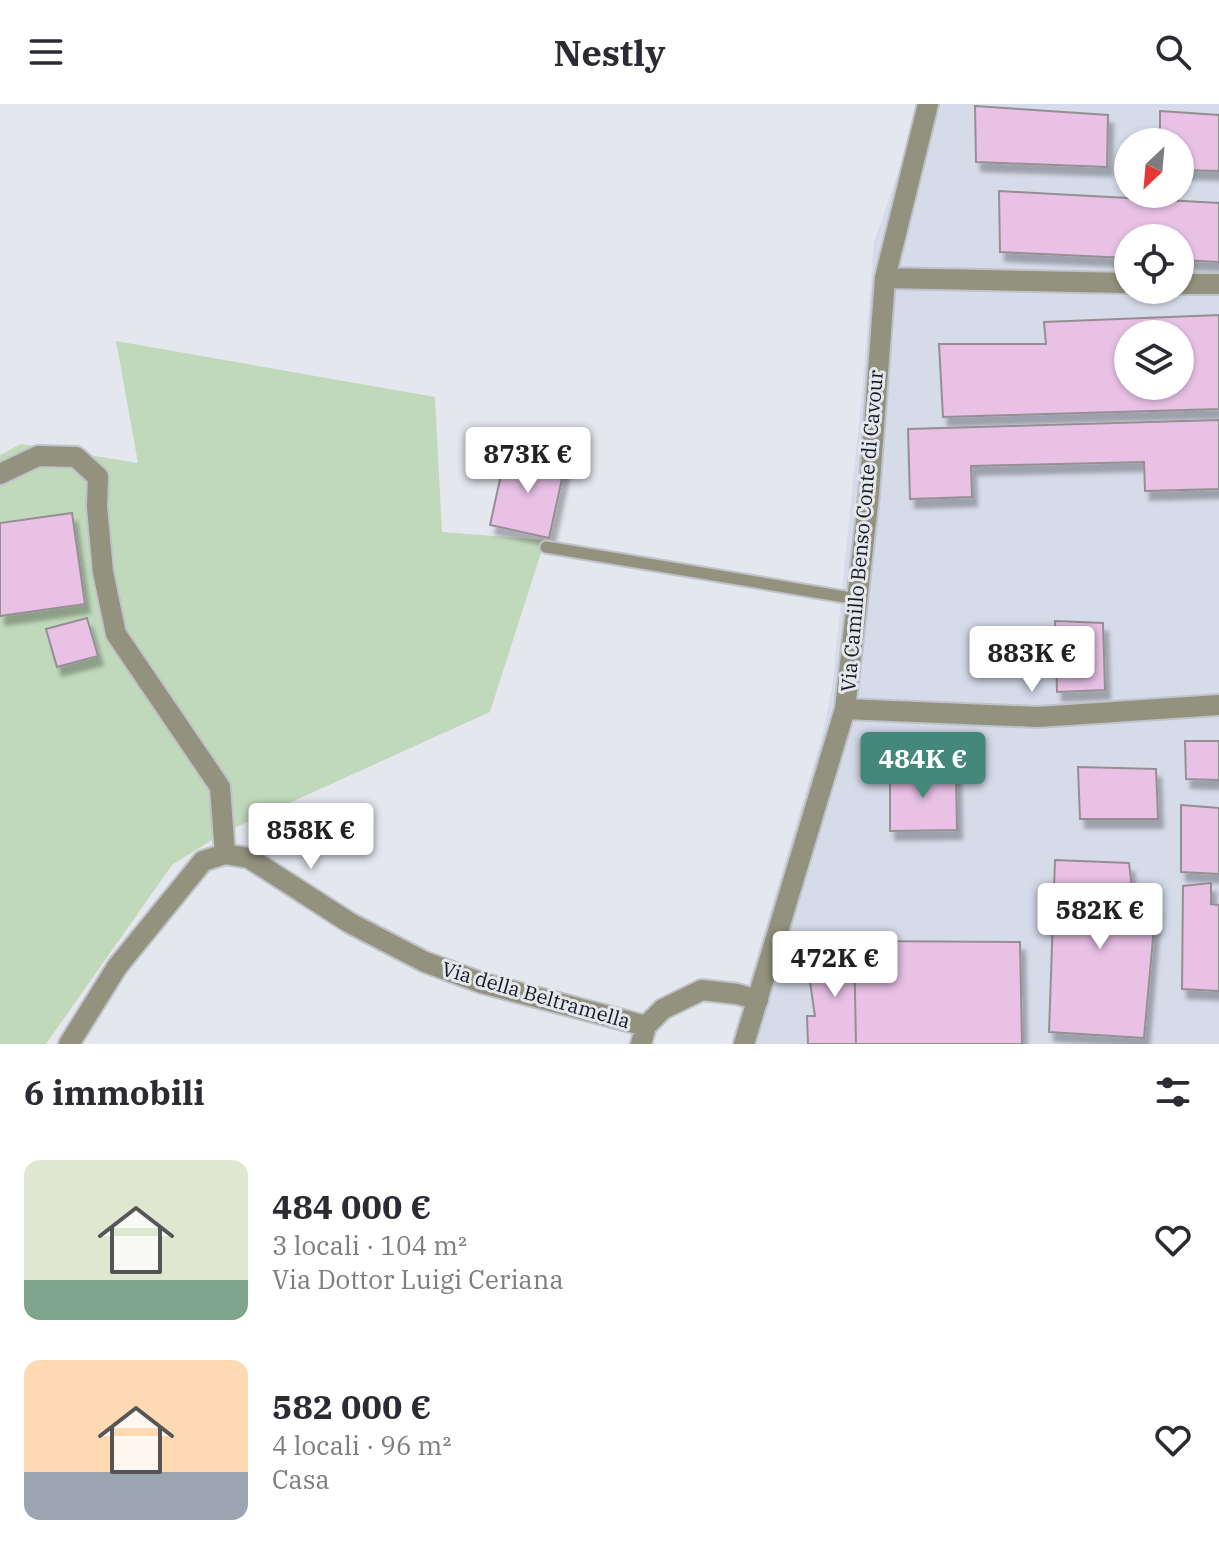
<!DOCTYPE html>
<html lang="it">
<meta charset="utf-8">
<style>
:root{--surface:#fff;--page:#f7f7f7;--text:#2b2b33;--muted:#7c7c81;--accent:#44887c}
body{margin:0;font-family:"IBM Plex Serif",serif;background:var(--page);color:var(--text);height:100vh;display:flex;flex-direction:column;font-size:30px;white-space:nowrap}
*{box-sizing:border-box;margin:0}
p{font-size:26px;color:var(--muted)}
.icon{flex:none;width:44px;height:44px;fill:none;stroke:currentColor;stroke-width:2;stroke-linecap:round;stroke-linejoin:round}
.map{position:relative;height:940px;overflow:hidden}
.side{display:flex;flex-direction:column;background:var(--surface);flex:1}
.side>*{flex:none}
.needle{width:52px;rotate:206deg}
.fabs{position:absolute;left:1114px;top:24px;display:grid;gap:16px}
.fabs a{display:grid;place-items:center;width:80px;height:80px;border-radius:50%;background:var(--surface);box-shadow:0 2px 6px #0004;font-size:40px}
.price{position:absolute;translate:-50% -68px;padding:0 18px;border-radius:8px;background:#fff;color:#222;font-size:26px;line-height:52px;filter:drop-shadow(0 2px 4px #0008)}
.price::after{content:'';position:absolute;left:50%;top:48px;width:24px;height:18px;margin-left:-12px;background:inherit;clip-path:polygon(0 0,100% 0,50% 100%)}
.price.on{background:var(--accent);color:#fff}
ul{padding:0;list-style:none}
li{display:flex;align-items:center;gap:24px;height:200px;padding:0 24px}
li span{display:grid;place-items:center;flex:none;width:224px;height:160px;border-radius:16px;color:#555}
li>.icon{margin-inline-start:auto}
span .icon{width:96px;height:96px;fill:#fffc;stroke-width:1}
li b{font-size:34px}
h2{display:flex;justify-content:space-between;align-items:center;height:96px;padding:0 24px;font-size:34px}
header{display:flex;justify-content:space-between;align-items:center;height:104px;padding:0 24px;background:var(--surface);font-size:36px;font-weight:700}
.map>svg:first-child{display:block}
</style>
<header><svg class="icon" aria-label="menu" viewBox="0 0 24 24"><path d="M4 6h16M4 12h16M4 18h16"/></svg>Nestly<svg class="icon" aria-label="search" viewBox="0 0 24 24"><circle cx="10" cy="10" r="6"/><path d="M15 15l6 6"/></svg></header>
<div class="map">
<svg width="1219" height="940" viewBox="0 0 1219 940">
<defs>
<filter id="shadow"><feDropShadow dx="5" dy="9" stdDeviation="2" flood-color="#0004"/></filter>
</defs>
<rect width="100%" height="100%" fill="#e5e7ef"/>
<path fill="#d6dbea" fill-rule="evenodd" d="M922 0H1219V940H731L821 636 832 585 862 289 874 138ZM1128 38H1180V90H1128ZM1128 134H1180V186H1128ZM1128 230H1180V282H1128Z"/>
<path fill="#c1d9bb" d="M116 237 435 293 442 428 545 436 490 608 223 729 172 761 46 940H0V351L21 340 138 359Z"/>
<path fill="#e8c1e5" stroke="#958f94" stroke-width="2" fill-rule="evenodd" filter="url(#shadow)" d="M975 2 1108 11 1107 63 976 58Z
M1160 7 1219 11V67L1180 66V38H1160Z
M999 87 1219 99V158L1180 156V134H1128V154L1000 148Z
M1219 211V305L943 313 939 240H1046L1044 218ZM1128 230H1180V282H1128Z
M1219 316V385L1145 387 1144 358 971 362 972 393 910 395 908 325Z
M506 348 565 361 549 434 490 421Z
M72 409 85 500 0 512V419Z
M87 514 98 552 57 563 46 525Z
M1055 517 1103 519 1105 586 1057 588Z
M1185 637H1219V676L1186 675Z
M1078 663 1156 665 1158 715H1080Z
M890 665 956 666 957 726 890 727Z
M1181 701 1219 704V770L1181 768Z
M1055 756 1129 759 1132 784H1146L1144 802 1156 800 1144 934 1049 928Z
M1211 779V800L1219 801V887L1182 885 1183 782Z
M854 837 1020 838 1022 940H856Z
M854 837 856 940H808L807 912H815L810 878 825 873 826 839Z"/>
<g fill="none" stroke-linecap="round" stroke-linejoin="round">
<g stroke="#c0c2c9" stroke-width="15">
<path id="service" d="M546 443 857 495"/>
</g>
<g stroke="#c0c2c9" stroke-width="24">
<path id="minor" d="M885 174 1128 179
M1180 180H1219
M0 370 38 352 76 353 98 373 97 403 103 468 116 530 220 683 225 750
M845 605 1038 613 1219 601
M69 940 117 863 203 757 225 750 249 754 350 819 425 858 482 879 646 922
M641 940 646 922 663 905 702 886 737 890 758 896
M744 940 845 605 869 390 885 174 928 0"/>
</g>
<use href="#service" stroke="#92927e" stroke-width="11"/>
<use href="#minor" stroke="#92927e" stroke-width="20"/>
</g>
<g text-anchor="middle" stroke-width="6" stroke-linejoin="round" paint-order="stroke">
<g font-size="20" fill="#18191c" stroke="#e5e7ef">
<text transform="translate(862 427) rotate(-85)" y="7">Via Camillo Benso Conte di Cavour</text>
<text transform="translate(536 891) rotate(16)" y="7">Via della Beltramella</text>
</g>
</g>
</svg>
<div class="fabs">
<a><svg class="needle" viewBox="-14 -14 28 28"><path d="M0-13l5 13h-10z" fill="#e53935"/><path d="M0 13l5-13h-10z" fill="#7c7c81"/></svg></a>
<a><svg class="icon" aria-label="locate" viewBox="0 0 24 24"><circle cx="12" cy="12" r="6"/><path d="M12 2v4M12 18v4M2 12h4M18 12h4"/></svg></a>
<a><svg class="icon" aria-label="layers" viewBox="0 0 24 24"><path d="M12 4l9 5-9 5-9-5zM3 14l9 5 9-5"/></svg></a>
</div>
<b class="price" style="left:528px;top:391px">873K €</b>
<b class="price" style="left:1032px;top:590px">883K €</b>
<b class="price on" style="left:923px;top:696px">484K €</b>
<b class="price" style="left:311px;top:767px">858K €</b>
<b class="price" style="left:1100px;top:847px">582K €</b>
<b class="price" style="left:835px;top:895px">472K €</b>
</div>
<section class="side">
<h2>6 immobili<svg class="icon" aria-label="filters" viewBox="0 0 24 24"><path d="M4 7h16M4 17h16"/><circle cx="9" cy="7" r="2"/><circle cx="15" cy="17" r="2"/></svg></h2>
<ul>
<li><span style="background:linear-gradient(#dfe7d0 75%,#7fa58c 0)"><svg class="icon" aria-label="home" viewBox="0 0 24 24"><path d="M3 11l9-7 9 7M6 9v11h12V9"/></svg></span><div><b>484 000 €</b><p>3 locali · 104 m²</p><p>Via Dottor Luigi Ceriana</p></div><svg class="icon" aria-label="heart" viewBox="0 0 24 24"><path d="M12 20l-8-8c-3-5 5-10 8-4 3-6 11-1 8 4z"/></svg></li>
<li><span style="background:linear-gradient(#ffd9b3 70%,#9aa5b1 0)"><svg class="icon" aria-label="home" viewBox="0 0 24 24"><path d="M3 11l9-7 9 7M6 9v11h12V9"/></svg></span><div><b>582 000 €</b><p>4 locali · 96 m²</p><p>Casa</p></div><svg class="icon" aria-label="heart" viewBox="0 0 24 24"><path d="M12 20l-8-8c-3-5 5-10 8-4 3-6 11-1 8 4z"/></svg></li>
</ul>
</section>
